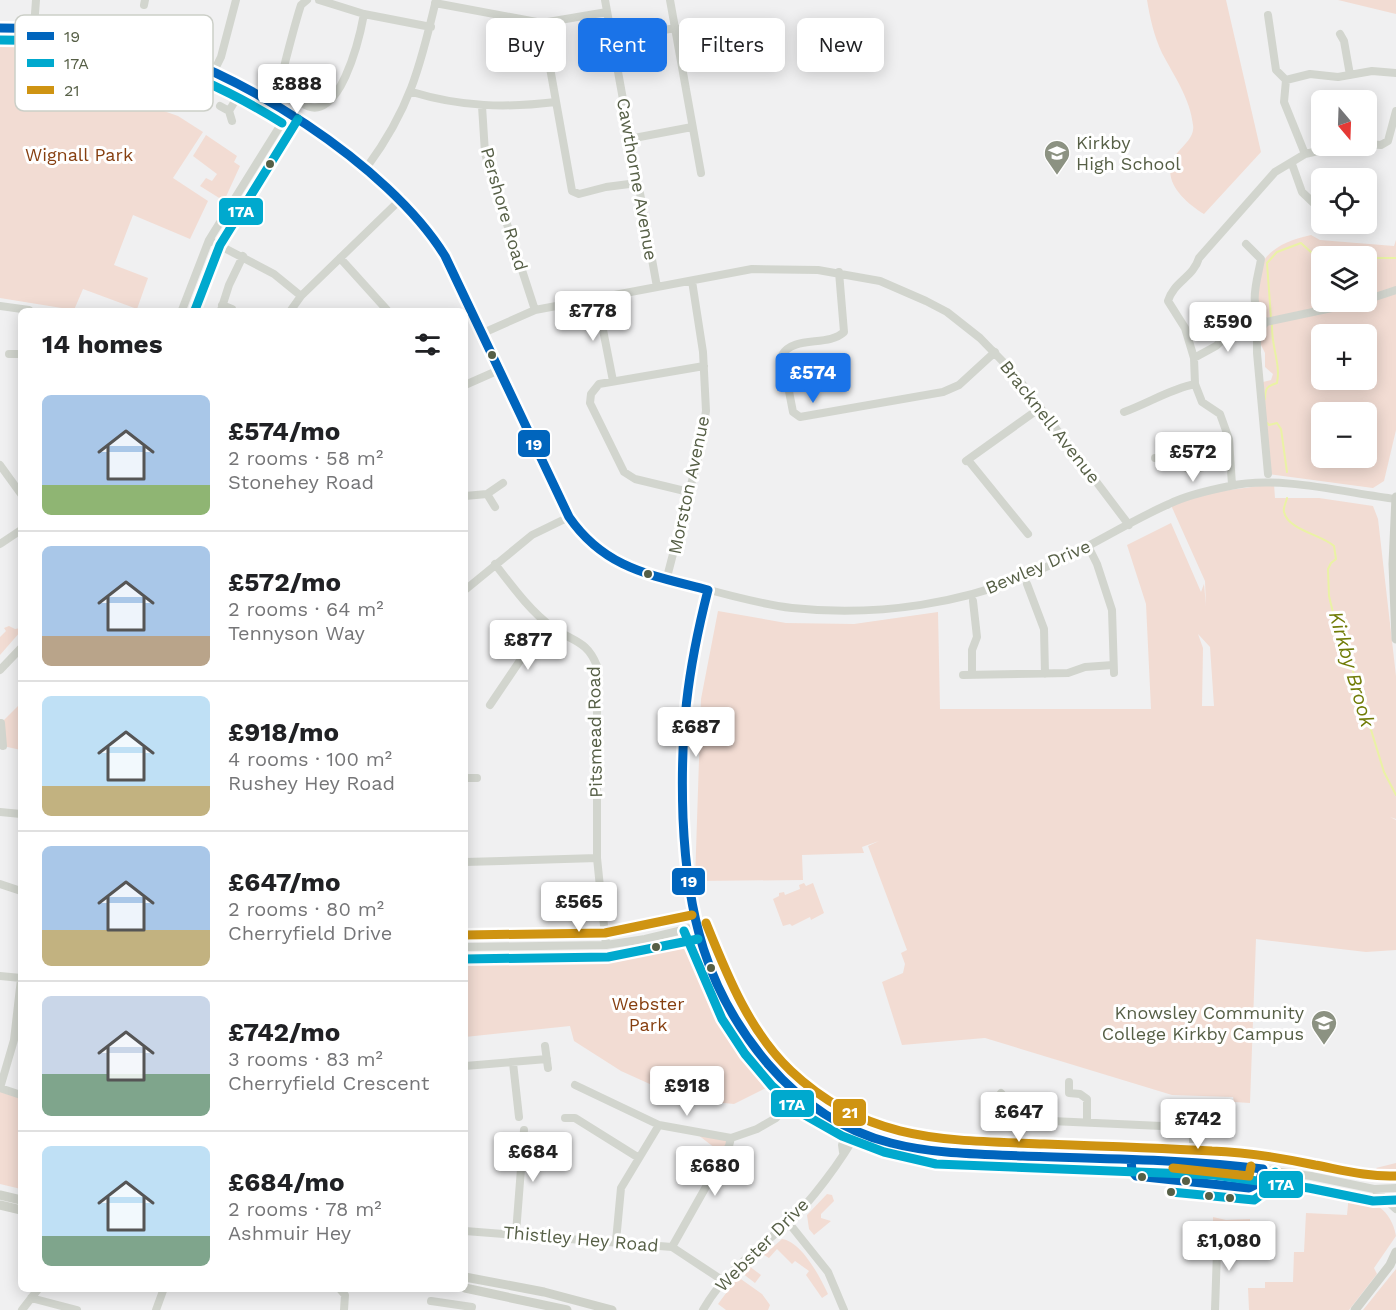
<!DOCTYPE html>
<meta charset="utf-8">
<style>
:root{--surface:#fff;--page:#f2f2f2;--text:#202124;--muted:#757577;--line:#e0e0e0;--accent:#1a73e8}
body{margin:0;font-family:"Work Sans",sans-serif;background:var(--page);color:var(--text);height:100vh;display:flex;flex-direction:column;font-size:22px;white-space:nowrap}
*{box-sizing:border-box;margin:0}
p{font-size:20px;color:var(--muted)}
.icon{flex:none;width:33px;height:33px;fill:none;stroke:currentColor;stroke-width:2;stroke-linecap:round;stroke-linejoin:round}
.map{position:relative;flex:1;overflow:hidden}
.drawer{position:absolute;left:18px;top:308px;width:450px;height:984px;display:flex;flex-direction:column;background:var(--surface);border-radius:9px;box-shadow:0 3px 15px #0003}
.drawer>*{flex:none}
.guide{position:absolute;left:486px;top:18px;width:570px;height:54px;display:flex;gap:12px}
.needle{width:39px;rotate:161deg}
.buttons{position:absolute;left:1311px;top:90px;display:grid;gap:12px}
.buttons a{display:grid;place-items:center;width:66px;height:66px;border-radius:9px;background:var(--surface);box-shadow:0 3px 15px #0003;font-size:30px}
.price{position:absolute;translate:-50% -51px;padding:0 14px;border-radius:6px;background:#fff;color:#222;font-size:20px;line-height:39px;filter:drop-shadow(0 2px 3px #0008)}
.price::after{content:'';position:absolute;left:50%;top:36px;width:18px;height:14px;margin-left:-9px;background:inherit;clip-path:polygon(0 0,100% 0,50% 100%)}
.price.active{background:var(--accent);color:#fff}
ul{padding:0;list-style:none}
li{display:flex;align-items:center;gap:18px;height:150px;padding:0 24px}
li+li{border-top:2px solid var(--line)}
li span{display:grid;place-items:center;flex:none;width:168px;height:120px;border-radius:9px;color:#555}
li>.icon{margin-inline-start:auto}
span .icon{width:72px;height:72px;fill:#fffc;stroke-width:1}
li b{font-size:26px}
h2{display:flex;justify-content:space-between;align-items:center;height:72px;padding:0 24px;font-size:26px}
.pill{padding:0 21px;border-radius:9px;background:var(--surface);box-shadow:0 3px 15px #0003;font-size:21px;line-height:54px}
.pill.active{background:var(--accent);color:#fff}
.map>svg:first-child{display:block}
</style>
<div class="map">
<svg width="1396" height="1310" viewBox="0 0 1396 1310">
<rect width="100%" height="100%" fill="#f0f0f1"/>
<path fill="#f2dcd3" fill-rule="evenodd" d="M1147 0H1226L1261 152 1204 214C1183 201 1157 177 1178 152 1185 144 1195 136 1193 125 1190 98 1174 76 1162 53 1154 36 1150 18 1147 0Z
M1338 0H1396V14Z
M0 37H25L35 42 41 37 99 44 150 56 138 102 178 116 203 132 173 178 208 201 190 239 133 215 114 265 148 278 137 309 83 289 74 310 0 298Z
M206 135 237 156 234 162 240 166 224 201 200 186 206 178 212 181 217 174 193 156Z
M1311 235 1320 240 1394 246 1396 240V430L1384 481 1373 488 1268 474 1259 383 1271 380 1273 374 1265 367V353L1257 337 1254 340C1254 284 1246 249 1311 235ZM1322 256H1366V302H1322ZM1322 334H1366V380H1322ZM1322 412H1366V458H1322Z
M1274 484 1275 498H1319L1373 506 1378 519 1396 676V819L1390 817 1396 820V950L1366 952 1256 939 1250 1103 1234 1102 1233 1097 1172 1095 985 1038 902 1045 882 982 903 973 905 964 901 953 907 950 868 846 879 841 862 847 864 853 802 855 803 880 695 881 701 699 718 611 786 623 854 624 938 612 940 709H1151L1146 604 1127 545 1171 523 1201 592 1204 584 1206 606 1205 581 1170 503 1200 494ZM1198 634 1210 647 1214 706H1202L1203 648Z
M9 626 15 629 21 628V631L0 655V637L6 631 4 628Z
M21 703V750L3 746 1 723Z
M804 883 806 886 813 883 824 913 811 920 810 917 792 926 790 924 783 926 773 899 779 896V893L784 892 785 895 800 889 799 885Z
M686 942 715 1012 740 1051 772 1085 734 1104 683 1099 621 1071 574 1041 570 1026 465 1037V960L612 957Z
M0 1088 21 1095V1189L0 1184Z
M693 1131 731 1138 724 1155Z
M1396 1163V1180L1387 1183 1376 1168Z
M827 1194 832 1195 834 1201 821 1214V1218L831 1221 814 1235 809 1229 807 1215Z
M1349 1194C1372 1199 1392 1210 1396 1236L1374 1268 1377 1274 1349 1310H1249L1248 1288H1265V1282H1293L1294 1252H1304L1306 1213 1347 1215Z
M1213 1217 1226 1220 1250 1219V1234L1243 1233V1240L1221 1239V1230H1213Z
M782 1239C802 1242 820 1277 828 1294L822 1298 806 1275 809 1271 795 1261 792 1264 777 1249 769 1258 764 1255Z
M749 1266 761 1275 755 1283 742 1273Z
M1396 1269V1310H1363Z
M738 1277 762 1294 770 1305 768 1310H726L718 1304Z"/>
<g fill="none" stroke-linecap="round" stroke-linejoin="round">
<path stroke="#eaf2a5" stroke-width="2" d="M1366 258H1396
M1271 318 1267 263 1277 252 1301 243 1312 253 1322 256
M1265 399C1265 388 1267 386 1277 383 1281 363 1271 347 1272 324
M1266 422 1269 425 1277 423 1281 429 1287 472
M1287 498C1286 503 1283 507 1284 512 1288 530 1322 535 1334 546L1336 559 1331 563 1328 569 1329 596 1335 621 1344 642 1384 772 1396 795"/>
<path stroke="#d2d5ce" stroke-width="8" d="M307 0 301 5C298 14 279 81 281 85 283 93 295 98 302 103 339 129 360 36 364 14
M319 0 364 14 431 27
M605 0 657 287
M670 0 701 173
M435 3 542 23 607 12
M144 5 145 0
M1268 15 1276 70 1286 80
M542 23 572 191 579 194 606 187 637 183
M34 27 36 0
M0 28C130 23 221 67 325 139 374 173 416 204 445 256L574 525C606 570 646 573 695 586 727 595 760 604 792 608 877 617 967 604 1044 568 1087 549 1126 523 1169 504 1187 495 1210 490 1230 486 1279 475 1346 493 1396 499
M1340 34 1344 41 1350 75
M612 38 676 28
M214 71 221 57 236 0
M175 86 187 91
M170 92 175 86 185 58
M412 92C461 107 506 108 556 102
M220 106 229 111 232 121
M482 106 485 153 490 172 535 310
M229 111 244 86
M629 139 692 127
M1366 144 1381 145 1388 141 1396 111
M1305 154 1284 102 1286 80 1310 74 1338 77 1372 71 1396 73
M1292 164 1302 192 1322 211
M367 167C409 110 420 68 436 0
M209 240 274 274 301 296
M1246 244 1261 259C1258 279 1246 308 1266 322L1360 302
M340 258 387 310
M839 272 844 332C828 347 794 335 782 355L793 412 800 417 943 392 959 385 995 352
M597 299 613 381
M1366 300 1396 290
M222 305 232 309
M0 306 29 310
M182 310 209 240 288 113
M221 310 229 285 243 256
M291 310 301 296 402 198
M1266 322 1257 333V353L1268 474
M483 333 535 310 657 287 752 269 818 270 880 281 926 301 947 312 980 338 1014 373 1129 525
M9 354H21
M1194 358 1216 346 1243 321
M465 385 499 370
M1124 412C1149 403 1170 389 1195 384
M1155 458H1168L1190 470 1230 461
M968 460 1028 534
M966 461 1040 408
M0 465 21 494
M1232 485 1229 439 1220 414 1202 402 1195 384 1194 358 1185 328 1168 301C1174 281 1193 278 1199 258L1275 172 1305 154 1340 146
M689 492 635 479 624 472 590 403 591 394 599 384 704 366
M487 494 495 507
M465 496 487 494 503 483
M0 544 21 530
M1088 546 1097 564 1112 610 1114 673
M495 564C512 586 530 611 552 627 573 642 587 640 597 666V858L606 945
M666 581 699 454 706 411 703 352 692 281
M1027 584 1044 629 1045 674
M465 590 532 535 569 517
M708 590C700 621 690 655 686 688 682 727 682 767 683 806 685 911 701 995 777 1073 798 1095 821 1115 849 1128 877 1142 906 1147 936 1152L1215 1163 1311 1176 1374 1189 1396 1188
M0 670 21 648
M963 675 1068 673 1085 667 1113 665
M972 675V650L977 637 973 601
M490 705 519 662 552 627
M1 723 3 746
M465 778H477
M0 812 21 814
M465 862 597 858
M0 884 21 891
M465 947 606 945 645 939 695 927
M0 976 21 978
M545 1046 548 1068
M513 1063 519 1117
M465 1066 547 1059
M1069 1082V1093L1080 1094 1087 1099V1122
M575 1085 659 1125 731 1138 757 1129 776 1118 796 1094
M0 1088 14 1040 21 979
M0 1088 21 1095
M1001 1093 1020 1116 1029 1120 1184 1127 1193 1137V1162
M1012 1106 1022 1098
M565 1118H575L639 1158
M1191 1132 1202 1126 1223 1127
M843 1152 842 1145 848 1128
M1375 1190 1396 1209
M788 1222 828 1272 844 1310
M465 1231 672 1247 722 1280
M516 1233 524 1130
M616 1241 621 1188 659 1125
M672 1247 729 1146 731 1138
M339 1288 345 1295 344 1310
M31 1298 77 1310
M431 1301 472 1307 471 1310
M22 1310 39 1288
M156 1310 164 1288
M703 1310C724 1273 755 1251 787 1224 810 1203 843 1159 857 1132
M1215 1310 1217 1251 1260 1253"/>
<path stroke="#ced1c9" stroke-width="9" d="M1396 497 1393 564 1396 639
M0 1195 21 1200
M0 1205 21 1210
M465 1277 544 1292 612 1310
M465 1288 567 1310
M1355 1310 1390 1265 1396 1252"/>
<g stroke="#fff" stroke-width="14">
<path id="bus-1" d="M0 28C45 28 88 31 131 42 235 67 389 165 445 256L569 517C605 569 651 575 708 590
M708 590C687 672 680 733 683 818 687 912 705 990 768 1064 800 1101 842 1131 891 1143 934 1154 978 1154 1023 1156 1103 1159 1183 1159 1263 1169L1259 1183 1249 1188 1136 1176 1132 1171 1131 1160"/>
</g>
<g stroke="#fff" stroke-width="14">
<path id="bus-2" d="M0 40C107 40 191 66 282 123
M195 310 220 245 298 119
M684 931 722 1019 745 1054 772 1086 805 1115 842 1136 884 1152 936 1164 1214 1175 1309 1188 1373 1201 1396 1200
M465 959 608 957 698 939
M1171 1192 1254 1200 1268 1190 1275 1172"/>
</g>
<g stroke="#fff" stroke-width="14">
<path id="bus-3" d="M706 923C727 975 749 1031 791 1071 867 1143 947 1140 1044 1144 1100 1146 1156 1148 1212 1151 1246 1152 1282 1158 1315 1165 1342 1170 1368 1177 1395 1176
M465 935 605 933 692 915
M1173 1168 1249 1176 1251 1166"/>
</g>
<use href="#bus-1" stroke="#0065bd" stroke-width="9"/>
<use href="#bus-2" stroke="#00a9ce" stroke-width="9"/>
<use href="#bus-3" stroke="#cf9412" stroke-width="9"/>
</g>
<defs>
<g id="school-pin" transform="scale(1.35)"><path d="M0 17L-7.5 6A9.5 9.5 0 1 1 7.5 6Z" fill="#8c9282" stroke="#fff"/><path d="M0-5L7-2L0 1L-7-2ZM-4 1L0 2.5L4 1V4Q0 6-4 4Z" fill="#fff"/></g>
<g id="university-pin" transform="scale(1.35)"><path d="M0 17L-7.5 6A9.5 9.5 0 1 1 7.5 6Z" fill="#8c9282" stroke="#fff"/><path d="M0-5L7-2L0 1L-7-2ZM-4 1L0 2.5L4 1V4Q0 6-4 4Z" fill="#fff"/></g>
</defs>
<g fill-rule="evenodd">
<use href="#school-pin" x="1057" y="153"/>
<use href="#university-pin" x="1324" y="1023"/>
</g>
<g fill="#565f46" stroke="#fff" stroke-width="2">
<circle cx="270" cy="164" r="5"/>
<circle cx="492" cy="355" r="5"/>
<circle cx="648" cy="574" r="5"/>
<circle cx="656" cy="947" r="5"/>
<circle cx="711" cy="968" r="5"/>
<circle cx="1142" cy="1177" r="5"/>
<circle cx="1186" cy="1181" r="5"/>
<circle cx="1171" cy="1192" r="5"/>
<circle cx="1209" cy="1196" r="5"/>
<circle cx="1230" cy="1198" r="5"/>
</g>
<g text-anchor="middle" stroke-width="6" stroke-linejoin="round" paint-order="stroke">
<g font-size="18" fill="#565f46" stroke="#fff" text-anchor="start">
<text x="1076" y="149">Kirkby<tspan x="1076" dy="21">High School</tspan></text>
<text x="1304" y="1019" text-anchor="end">Knowsley Community<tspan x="1304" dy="21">College Kirkby Campus</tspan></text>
</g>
<g font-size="18" fill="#863f10" stroke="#fff">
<text x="79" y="161">Wignall Park</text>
<text x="648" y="1010">Webster<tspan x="648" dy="21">Park</tspan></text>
</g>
<g font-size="18" fill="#565f46" stroke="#fff">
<text transform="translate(637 179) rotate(80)" y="6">Cawthorne Avenue</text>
<text transform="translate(504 209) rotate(74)" y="6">Pershore Road</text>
<text transform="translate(1050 422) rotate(52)" y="6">Bracknell Avenue</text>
<text transform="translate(689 485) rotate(-78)" y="6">Morston Avenue</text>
<text transform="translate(1038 567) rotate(-23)" y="6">Bewley Drive</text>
<text transform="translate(595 732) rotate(-91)" y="6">Pitsmead Road</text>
<text transform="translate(581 1239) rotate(5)" y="6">Thistley Hey Road</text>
<text transform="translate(762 1245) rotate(-45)" y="6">Webster Drive</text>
</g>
<g font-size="20" font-style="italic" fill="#707c07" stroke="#fff">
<text transform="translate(1352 669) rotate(74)" y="7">Kirkby Brook</text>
</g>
</g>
<rect x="15" y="15" width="198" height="96" rx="9" fill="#fff" stroke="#cccfc8" stroke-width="1.5"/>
<rect x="27" y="32" width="27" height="8" fill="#0065bd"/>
<rect x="27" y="59" width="27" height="8" fill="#00a9ce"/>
<rect x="27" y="86" width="27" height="8" fill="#cf9412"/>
<g font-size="16" fill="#565f46">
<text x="64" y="42">19</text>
<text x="64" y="69">17A</text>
<text x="64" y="96">21</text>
</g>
<g stroke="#fff" stroke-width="2">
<rect x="218" y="197" width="46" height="29" rx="6" fill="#00a9ce"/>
<rect x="517" y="429" width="34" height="29" rx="6" fill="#0065bd"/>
<rect x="671" y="867" width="35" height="29" rx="6" fill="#0065bd"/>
<rect x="770" y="1089" width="45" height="29" rx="6" fill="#00a9ce"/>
<rect x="832" y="1098" width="35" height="29" rx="6" fill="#cf9412"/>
<rect x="1258" y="1170" width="46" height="29" rx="6" fill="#00a9ce"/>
</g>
<g font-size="16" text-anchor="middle" font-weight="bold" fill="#fff">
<text x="241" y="217">17A</text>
<text x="534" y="450">19</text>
<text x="689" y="887">19</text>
<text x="792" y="1110">17A</text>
<text x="850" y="1118">21</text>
<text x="1281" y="1190">17A</text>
</g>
</svg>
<div class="buttons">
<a><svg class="needle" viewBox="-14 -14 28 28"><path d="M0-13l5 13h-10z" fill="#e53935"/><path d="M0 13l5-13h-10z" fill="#757577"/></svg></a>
<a><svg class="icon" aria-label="locate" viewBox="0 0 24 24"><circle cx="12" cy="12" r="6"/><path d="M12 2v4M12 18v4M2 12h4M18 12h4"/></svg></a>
<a><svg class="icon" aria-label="layers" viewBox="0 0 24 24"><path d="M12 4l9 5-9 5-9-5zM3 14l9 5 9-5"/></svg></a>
<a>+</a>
<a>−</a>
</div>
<b class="price" style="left:297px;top:115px">£888</b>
<b class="price" style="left:593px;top:342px">£778</b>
<b class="price" style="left:1228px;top:353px">£590</b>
<b class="price active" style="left:813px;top:404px">£574</b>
<b class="price" style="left:1193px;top:483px">£572</b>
<b class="price" style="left:528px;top:671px">£877</b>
<b class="price" style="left:696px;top:758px">£687</b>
<b class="price" style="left:579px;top:933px">£565</b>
<b class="price" style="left:687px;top:1117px">£918</b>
<b class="price" style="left:1019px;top:1143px">£647</b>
<b class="price" style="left:1198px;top:1150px">£742</b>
<b class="price" style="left:533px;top:1183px">£684</b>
<b class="price" style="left:715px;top:1197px">£680</b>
<b class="price" style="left:1229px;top:1272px">£1,080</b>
<div class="guide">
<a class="pill">Buy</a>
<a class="pill active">Rent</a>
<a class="pill">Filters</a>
<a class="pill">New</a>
</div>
<section class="drawer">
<h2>14 homes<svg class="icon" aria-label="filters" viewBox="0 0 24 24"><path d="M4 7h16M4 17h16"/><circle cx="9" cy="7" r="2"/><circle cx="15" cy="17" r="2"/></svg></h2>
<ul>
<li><span style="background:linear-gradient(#a9c7e8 75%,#8fb573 0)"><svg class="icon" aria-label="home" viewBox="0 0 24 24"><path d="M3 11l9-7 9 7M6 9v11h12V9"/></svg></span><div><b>£574/mo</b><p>2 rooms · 58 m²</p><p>Stonehey Road</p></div></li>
<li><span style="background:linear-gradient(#a9c7e8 75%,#b9a48a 0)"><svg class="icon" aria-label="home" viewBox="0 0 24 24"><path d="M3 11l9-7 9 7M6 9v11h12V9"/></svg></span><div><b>£572/mo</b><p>2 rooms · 64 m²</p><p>Tennyson Way</p></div></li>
<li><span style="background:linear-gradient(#bfe0f5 75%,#c2b280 0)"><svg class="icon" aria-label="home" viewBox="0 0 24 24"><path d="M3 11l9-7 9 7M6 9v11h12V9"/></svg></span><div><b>£918/mo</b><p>4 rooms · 100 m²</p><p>Rushey Hey Road</p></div></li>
<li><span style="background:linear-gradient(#a9c7e8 70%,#c2b280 0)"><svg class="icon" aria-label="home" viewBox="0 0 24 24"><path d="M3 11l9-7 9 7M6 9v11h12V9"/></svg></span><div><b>£647/mo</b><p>2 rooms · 80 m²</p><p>Cherryfield Drive</p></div></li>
<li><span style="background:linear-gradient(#c9d6e8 65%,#7fa58c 0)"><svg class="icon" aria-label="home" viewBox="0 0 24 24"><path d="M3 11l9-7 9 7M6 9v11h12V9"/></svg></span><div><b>£742/mo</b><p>3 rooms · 83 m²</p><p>Cherryfield Crescent</p></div></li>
<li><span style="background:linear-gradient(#bfe0f5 75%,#7fa58c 0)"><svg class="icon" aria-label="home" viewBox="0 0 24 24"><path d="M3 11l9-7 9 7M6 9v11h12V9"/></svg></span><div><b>£684/mo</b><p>2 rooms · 78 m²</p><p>Ashmuir Hey</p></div></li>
</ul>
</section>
</div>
